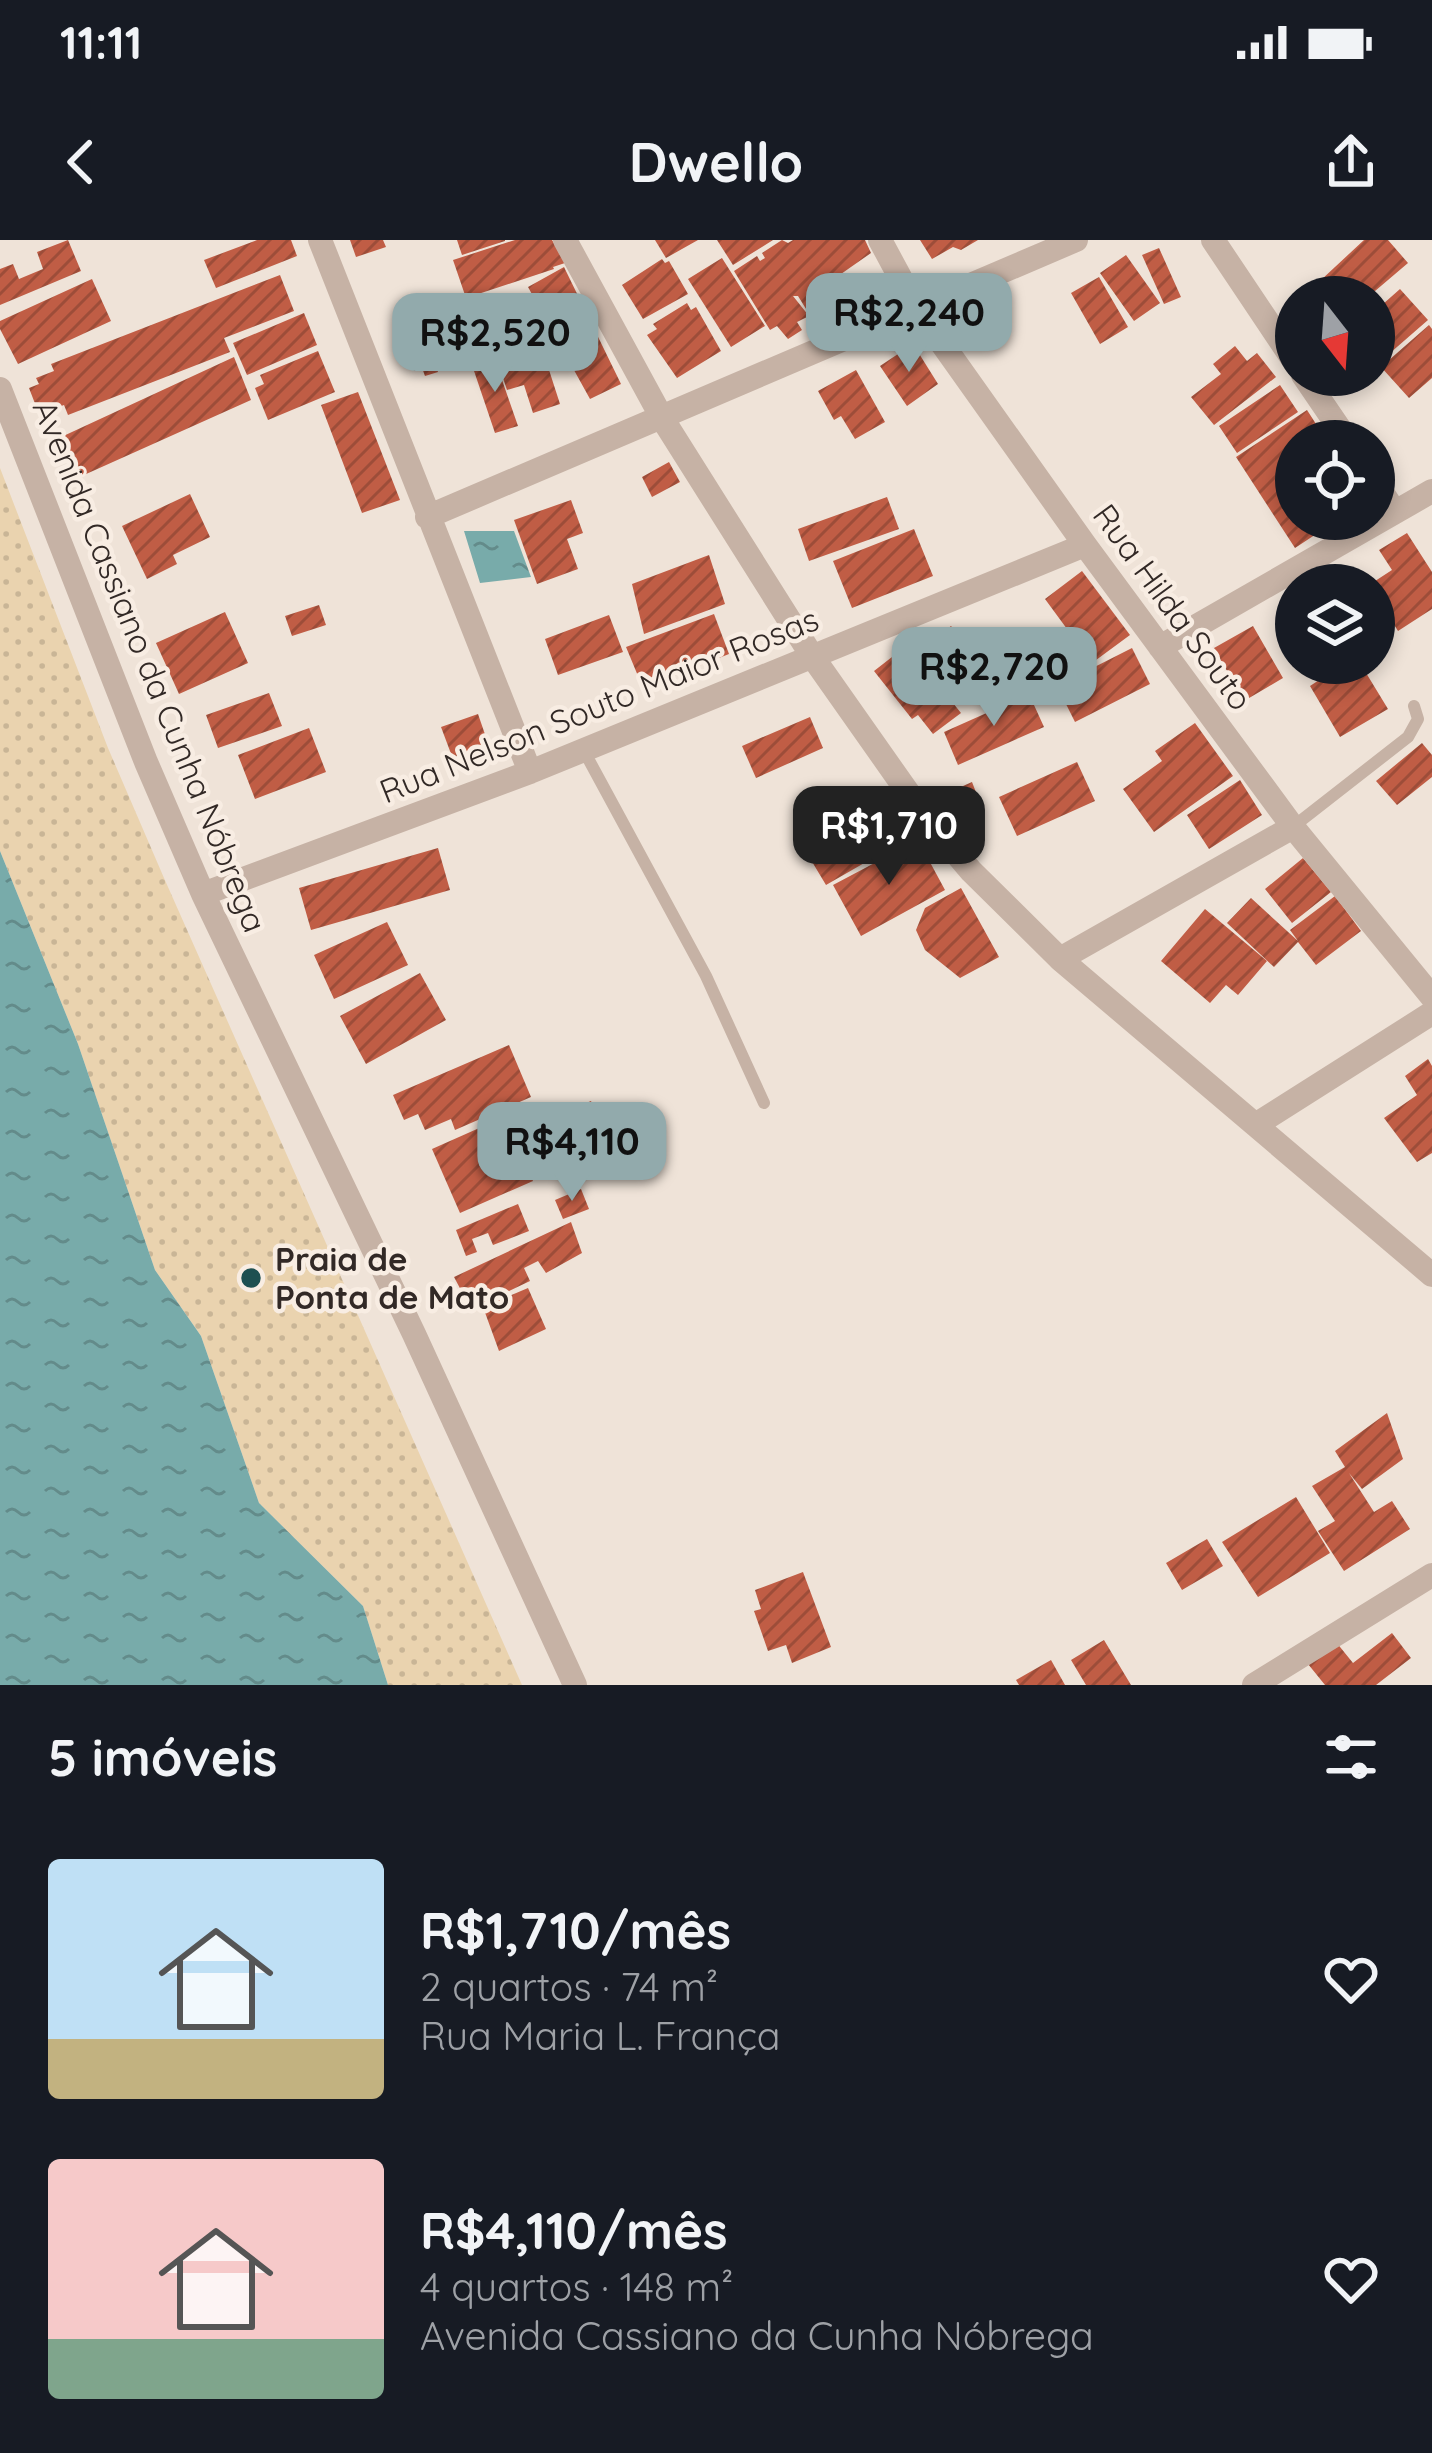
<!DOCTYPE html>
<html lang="pt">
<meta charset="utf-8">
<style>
:root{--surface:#171b24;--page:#242831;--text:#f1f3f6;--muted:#9ea1a6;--accent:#92aaac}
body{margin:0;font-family:Quicksand,sans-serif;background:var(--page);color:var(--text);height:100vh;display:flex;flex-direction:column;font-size:45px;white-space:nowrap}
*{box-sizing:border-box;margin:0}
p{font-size:39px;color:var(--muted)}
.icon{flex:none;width:66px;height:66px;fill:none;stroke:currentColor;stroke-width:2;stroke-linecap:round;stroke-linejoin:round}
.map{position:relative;height:1445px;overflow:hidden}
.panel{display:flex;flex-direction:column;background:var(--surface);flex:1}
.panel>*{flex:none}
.needle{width:78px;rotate:163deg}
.buttons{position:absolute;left:1275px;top:36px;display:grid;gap:24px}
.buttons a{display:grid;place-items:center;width:120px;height:120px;border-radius:50%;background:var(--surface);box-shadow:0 6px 18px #0003;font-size:60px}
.price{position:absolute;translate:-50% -102px;padding:0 27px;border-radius:24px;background:var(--accent);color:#111;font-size:39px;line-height:78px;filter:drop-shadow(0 3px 6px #0008)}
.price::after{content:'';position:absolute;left:50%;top:72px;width:36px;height:27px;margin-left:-18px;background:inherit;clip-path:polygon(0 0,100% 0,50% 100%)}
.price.active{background:#222;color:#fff}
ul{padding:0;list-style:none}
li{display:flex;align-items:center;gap:36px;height:300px;padding:0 48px}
li span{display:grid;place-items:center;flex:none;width:336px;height:240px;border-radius:12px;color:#555}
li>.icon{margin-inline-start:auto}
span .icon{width:144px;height:144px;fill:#fffc;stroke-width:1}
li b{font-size:51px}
h2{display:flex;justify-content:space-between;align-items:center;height:144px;padding:0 48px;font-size:51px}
.status{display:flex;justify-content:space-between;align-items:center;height:84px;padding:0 60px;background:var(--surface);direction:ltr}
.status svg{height:33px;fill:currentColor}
header{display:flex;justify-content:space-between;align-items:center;height:156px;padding:0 48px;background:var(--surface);font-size:54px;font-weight:800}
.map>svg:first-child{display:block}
</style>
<div class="status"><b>11:11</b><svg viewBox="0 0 49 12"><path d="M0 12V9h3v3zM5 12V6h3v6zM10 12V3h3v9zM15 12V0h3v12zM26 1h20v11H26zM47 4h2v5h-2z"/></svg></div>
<header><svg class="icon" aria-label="back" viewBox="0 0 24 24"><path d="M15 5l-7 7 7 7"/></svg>Dwello<svg class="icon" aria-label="share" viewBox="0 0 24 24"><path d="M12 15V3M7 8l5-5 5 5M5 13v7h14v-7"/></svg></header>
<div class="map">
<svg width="1432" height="1445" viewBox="0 0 1432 1445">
<defs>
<pattern id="sand-dots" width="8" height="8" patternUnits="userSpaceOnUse" patternTransform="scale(3)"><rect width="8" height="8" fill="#ead3af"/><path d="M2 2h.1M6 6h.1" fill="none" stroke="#c9b596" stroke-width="1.8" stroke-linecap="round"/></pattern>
<pattern id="water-ripples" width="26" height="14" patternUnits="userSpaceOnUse" patternTransform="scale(3)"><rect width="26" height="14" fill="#78abaa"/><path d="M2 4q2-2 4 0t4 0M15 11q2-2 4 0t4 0" fill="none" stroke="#638b8a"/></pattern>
<pattern id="building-hatch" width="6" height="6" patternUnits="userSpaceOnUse" patternTransform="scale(3)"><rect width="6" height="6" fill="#c05d45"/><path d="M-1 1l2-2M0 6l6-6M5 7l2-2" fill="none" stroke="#9d4d39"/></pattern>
</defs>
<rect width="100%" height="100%" fill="#efe3d8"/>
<path fill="url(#sand-dots)" d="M0 228 108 508 164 638 522 1445H388L363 1366 259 1263 201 1096 155 1030 78 804 0 611Z"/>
<path fill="url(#water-ripples)" d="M464 291H514L531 337 480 343Z
M0 611 78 804 155 1030 201 1096 259 1263 363 1366 388 1445H0Z"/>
<path fill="url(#building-hatch)" d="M68 0 81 31 0 65V29L13 24 19 39 43 29 37 12Z
M257 0H291L297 16 216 48 204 20Z
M350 0H383L386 7 356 17Z
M457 0H505V1L462 15Z
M515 0H552L565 23 553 27 554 29 466 58 453 20Z
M655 0H698L666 18Z
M717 0H773L733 25Z
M782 0 788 3 793 0H865L871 13 821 48 819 46 812 50 829 78 816 85 798 56H793L809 76 797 82 802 90 788 99 777 86 770 90 734 31 757 16 760 21 765 18 762 13Z
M920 0H978L961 10 953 7 932 19Z
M1364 0H1388L1408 23 1368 57H1309L1306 54Z
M1159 8 1181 57 1164 64 1142 15Z
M1126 15 1160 63 1134 81 1100 33Z
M722 18 765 86 731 107 688 39Z
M662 19 665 23 669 21 688 54 643 79 622 45Z
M564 27 621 144 590 159 528 47Z
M280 35 294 71 224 98 230 112 68 175 64 165 39 174 29 148 39 144 36 138 54 131 51 124Z
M1099 37 1128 87 1100 104 1071 53Z
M92 39 111 81 18 124 0 89V81Z
M1400 49 1428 80 1374 127V72Z
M687 63 691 70 696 67 721 111 677 138 647 95 657 89 653 84Z
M304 73 317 105 247 135 233 103Z
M436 83 438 91 457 85 463 105 482 99 487 114 453 125 449 110 433 115 438 132 425 136 422 128 414 131 403 93Z
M1429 85 1432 89V138L1409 158 1381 127Z
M540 102 560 164 533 173 524 145 507 150 496 117Z
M913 104 938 144 907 166 880 126Z
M1235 106 1247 121 1257 113 1276 137 1214 185 1191 157 1221 134 1213 124Z
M318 111 335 152 268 180 255 148 264 144 260 135Z
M234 117 251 160 75 239 59 198Z
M494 117 518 186 495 193 472 125Z
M856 130 885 182 855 199 841 176 834 180 818 151Z
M1280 145 1298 172 1237 213 1219 186Z
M358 152 400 260 362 273 321 165Z
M1307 170 1327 201H1296V279H1339L1295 308 1236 217Z
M669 222 680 242 652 257 642 237Z
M190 254 210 297 173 315 177 324 147 339 122 286Z
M887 257 899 289 809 321 798 289Z
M571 260 583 293 567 299 578 329 537 344 514 280Z
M914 289 933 336 852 368 833 321Z
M1407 293 1432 332V369L1398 391 1374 353V345H1369L1392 330 1379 310Z
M709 315 725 364 644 394 632 344Z
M1082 331 1130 395 1092 423 1045 359Z
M319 365 326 385 292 396 285 376Z
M225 372 248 423 179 454 156 403Z
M714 374 729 414 643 448 626 407Z
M609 375 623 412 558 435 545 399Z
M951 386 986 429 949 458 961 473 933 494 918 475 912 479 874 431 910 403 921 410Z
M1253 386 1283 438 1244 461 1214 408Z
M1024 387 1052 434 1007 461 979 414Z
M1132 408 1150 444 1075 482 1057 446Z
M1345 423H1360L1388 469 1340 497 1310 446Z
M269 453 282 486 218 508 206 475Z
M1029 454 1044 487 958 525 944 492Z
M478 474 489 506 453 519 441 487Z
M810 477 823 508 756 538 742 506Z
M1195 483 1233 536 1154 592 1123 549 1162 521 1155 511Z
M309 488 326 532 255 559 238 515Z
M1422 503 1432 515V537L1397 565 1376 541Z
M1077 522 1095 561 1017 596 999 557Z
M1240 540 1262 575 1209 609 1187 575Z
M972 542 979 560 961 567 954 550Z
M883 559 906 599 826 645 802 605Z
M918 600 945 650 861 696 833 645Z
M438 608 450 650 311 690 299 648Z
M1303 618 1331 652 1292 683 1265 649Z
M961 648 999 717 960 738 925 710 916 690 925 668Z
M1335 656 1361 691 1316 725 1298 702 1274 727 1227 683 1251 658 1298 701 1290 690Z
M1205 669 1267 721 1238 755 1226 745 1210 763 1161 721Z
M387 682 408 725 334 759 314 715Z
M420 733 446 780 366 824 340 776Z
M509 805 531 857 455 890 451 879 425 890 418 874 404 880 393 855Z
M1428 819 1432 826V913L1417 922 1384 878 1417 855 1405 836Z
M591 861 612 912 578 926 540 882Z
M486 885 498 914 518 905 533 941 460 973 432 909Z
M581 949 589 969 563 979 555 960Z
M518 964 529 991 493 1005 488 993 472 999 477 1012 466 1016 456 990Z
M571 982 582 1013 546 1033 538 1021 524 1028 530 1041 471 1069 454 1037Z
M528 1048 546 1089 499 1111 483 1067Z
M1387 1173 1403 1219 1362 1249 1349 1233 1374 1272 1392 1261 1410 1289 1344 1331 1318 1291 1335 1281 1312 1246 1345 1227 1335 1211Z
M1296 1257 1330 1313 1258 1357 1222 1302Z
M1207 1299 1223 1326 1182 1350 1166 1323Z
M803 1332 831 1407 792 1423 786 1405 768 1411 754 1371 761 1369 755 1350Z
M1392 1393 1411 1418 1376 1445H1325L1308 1424 1336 1402 1353 1423Z
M1104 1400 1131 1445H1086L1071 1420Z
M1051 1420 1065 1445H1019L1016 1440Z"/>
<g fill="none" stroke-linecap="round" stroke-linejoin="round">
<path stroke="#c6b2a5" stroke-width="12" d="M584 511 706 736 764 863
M1294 586 1408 497 1418 479 1414 466"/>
<path stroke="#c6b2a5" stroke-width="24" d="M320 0 530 532
M565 0 662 178 812 416 926 578 971 631 1060 719 1432 1035
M880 0 916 67 1085 305 1293 587 1432 757
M1213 0 1296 124
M1303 135 1348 201
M0 149 146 522 203 654 414 1094 575 1445
M1374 240 1395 272
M427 277 1076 0
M1160 407 1432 251
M203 654 530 532 1085 305
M1060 719 1293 587
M1257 884 1432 773
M1254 1445 1432 1335"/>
</g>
<circle fill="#1e5051" stroke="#f8ede3" stroke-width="4.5" cx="251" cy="1038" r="12"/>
<g text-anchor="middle" stroke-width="9" stroke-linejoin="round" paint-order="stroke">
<g font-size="33" fill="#322926" stroke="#f8ede3">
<text transform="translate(1173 367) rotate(54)" y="12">Rua Hilda Souto</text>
<text transform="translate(150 426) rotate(68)" y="12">Avenida Cassiano da Cunha Nóbrega</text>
<text transform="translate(599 465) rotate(-22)" y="12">Rua Nelson Souto Maior Rosas</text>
</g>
<g font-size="33" font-weight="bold" fill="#322926" stroke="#f8ede3" text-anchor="start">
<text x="275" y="1031">Praia de<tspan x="275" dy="38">Ponta de Mato</tspan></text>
</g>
</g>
</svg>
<div class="buttons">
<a><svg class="needle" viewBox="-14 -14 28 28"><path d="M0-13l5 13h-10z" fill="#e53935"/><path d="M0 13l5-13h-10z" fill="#9ea1a6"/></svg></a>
<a><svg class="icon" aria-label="locate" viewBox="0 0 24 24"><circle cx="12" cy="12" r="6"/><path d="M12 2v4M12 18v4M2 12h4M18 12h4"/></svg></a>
<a><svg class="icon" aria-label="layers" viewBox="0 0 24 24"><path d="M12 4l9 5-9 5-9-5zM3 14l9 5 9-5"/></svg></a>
</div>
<b class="price" style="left:909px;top:135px">R$2,240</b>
<b class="price" style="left:495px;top:155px">R$2,520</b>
<b class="price" style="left:994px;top:489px">R$2,720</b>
<b class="price active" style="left:889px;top:648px">R$1,710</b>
<b class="price" style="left:572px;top:964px">R$4,110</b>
</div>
<section class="panel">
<h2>5 imóveis<svg class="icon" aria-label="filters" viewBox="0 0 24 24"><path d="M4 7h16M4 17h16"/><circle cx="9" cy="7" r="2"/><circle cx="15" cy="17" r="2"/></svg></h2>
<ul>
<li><span style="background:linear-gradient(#bfe0f5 75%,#c2b280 0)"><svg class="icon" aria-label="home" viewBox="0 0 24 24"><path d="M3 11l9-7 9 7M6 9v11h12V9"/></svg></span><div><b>R$1,710/mês</b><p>2 quartos · 74 m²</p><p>Rua Maria L. França</p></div><svg class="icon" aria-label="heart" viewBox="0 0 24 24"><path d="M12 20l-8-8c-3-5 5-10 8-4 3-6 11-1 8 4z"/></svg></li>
<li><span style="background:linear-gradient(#f6c9c9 75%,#7fa58c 0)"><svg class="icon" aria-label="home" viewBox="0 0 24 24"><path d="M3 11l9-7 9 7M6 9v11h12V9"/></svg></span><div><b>R$4,110/mês</b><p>4 quartos · 148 m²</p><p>Avenida Cassiano da Cunha Nóbrega</p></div><svg class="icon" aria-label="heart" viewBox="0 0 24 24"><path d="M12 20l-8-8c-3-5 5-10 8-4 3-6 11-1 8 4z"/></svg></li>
</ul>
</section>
